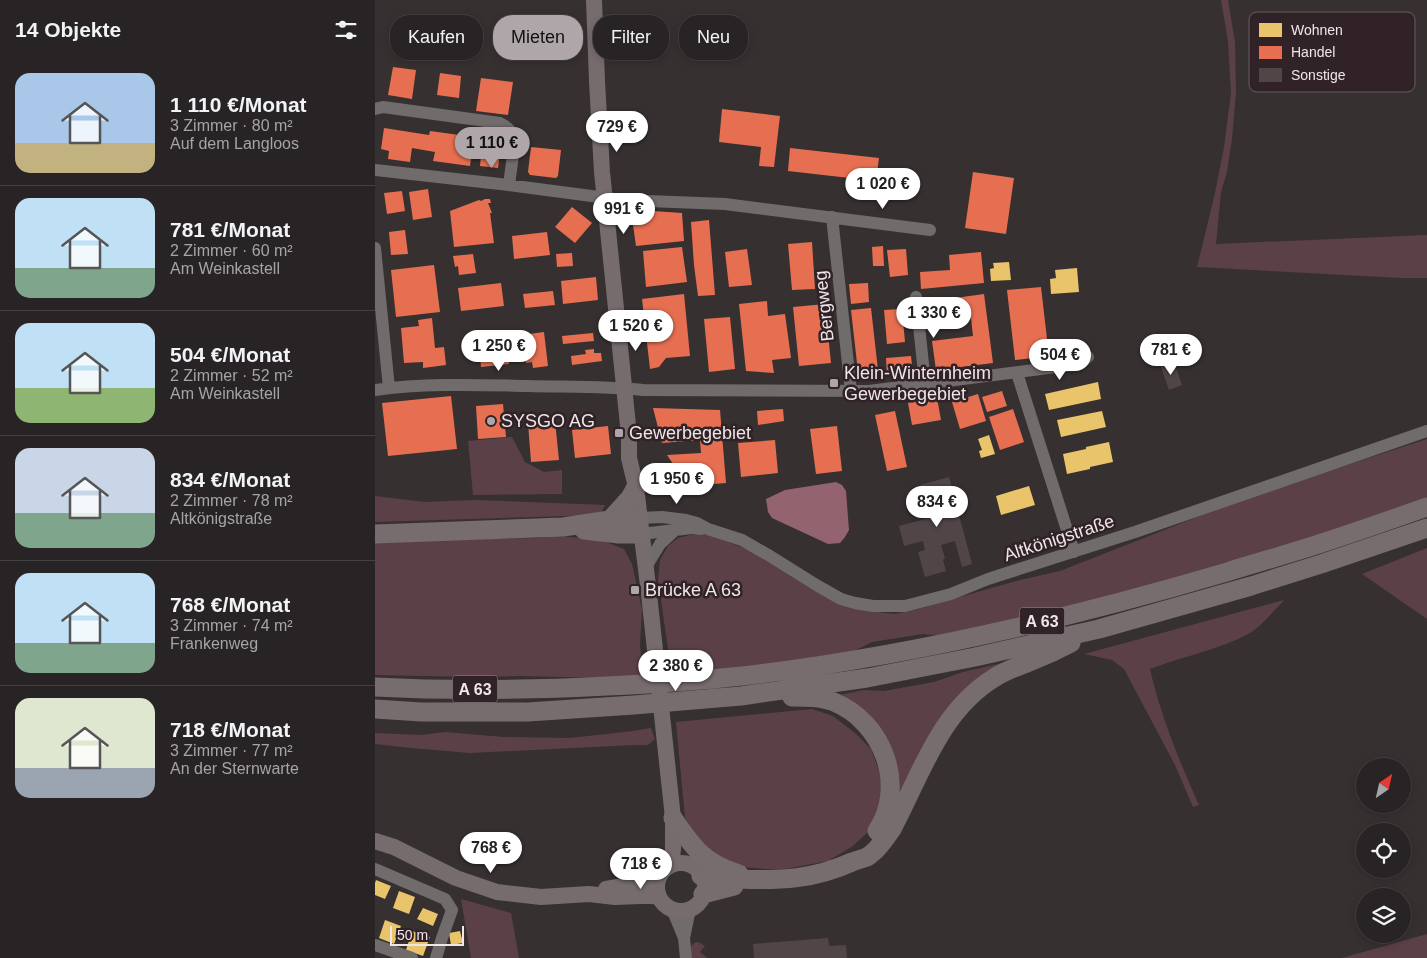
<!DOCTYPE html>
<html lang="de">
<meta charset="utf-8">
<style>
:root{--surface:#282425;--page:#302c2d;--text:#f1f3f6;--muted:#a5a4a7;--line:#444142;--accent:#aea6a8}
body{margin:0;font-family:Arial,sans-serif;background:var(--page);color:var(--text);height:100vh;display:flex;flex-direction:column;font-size:19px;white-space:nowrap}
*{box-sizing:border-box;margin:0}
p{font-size:16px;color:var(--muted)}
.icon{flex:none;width:28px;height:28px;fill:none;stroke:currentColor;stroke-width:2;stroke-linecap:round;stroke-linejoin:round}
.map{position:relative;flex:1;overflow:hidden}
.sheet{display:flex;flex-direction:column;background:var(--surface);width:375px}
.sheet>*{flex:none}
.top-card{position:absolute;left:15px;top:15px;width:475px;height:45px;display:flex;gap:10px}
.needle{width:32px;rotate:34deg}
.tools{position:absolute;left:981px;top:758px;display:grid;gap:10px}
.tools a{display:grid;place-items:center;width:55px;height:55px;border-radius:50%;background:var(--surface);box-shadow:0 2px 8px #0003,0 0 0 1px var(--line);font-size:25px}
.scale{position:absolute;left:15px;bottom:12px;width:74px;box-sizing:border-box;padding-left:5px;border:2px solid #efe6e8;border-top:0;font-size:14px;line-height:18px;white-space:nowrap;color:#efe6e8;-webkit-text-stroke:4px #302226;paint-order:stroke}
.price{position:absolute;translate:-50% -42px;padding:0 11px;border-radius:18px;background:#fff;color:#222;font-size:16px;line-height:32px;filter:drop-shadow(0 1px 2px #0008)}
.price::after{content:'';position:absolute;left:50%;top:30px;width:15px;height:11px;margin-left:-8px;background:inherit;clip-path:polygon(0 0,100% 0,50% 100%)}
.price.current{background:var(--accent);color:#111}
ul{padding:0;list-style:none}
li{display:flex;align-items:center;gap:15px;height:125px;padding:0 15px}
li+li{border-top:1px solid var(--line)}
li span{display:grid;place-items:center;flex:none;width:140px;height:100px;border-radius:15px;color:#555}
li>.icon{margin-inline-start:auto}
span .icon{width:60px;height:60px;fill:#fffc;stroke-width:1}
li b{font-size:21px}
h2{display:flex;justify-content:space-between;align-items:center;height:60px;padding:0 15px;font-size:21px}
.chip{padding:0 18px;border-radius:20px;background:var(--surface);box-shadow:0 2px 8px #0003,0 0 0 1px var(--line);font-size:18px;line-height:45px}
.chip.current{background:var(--accent);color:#111}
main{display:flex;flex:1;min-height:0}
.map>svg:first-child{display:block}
</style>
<main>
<section class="sheet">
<h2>14 Objekte<svg class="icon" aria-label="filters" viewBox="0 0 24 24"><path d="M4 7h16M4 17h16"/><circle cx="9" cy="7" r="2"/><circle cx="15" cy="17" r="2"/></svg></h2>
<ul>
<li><span style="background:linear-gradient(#a9c7e8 70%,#c2b280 0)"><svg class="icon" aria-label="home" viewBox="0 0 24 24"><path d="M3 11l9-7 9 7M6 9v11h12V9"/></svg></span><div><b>1 110 €/Monat</b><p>3 Zimmer · 80 m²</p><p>Auf dem Langloos</p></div></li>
<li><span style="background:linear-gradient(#bfe0f5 70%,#7fa58c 0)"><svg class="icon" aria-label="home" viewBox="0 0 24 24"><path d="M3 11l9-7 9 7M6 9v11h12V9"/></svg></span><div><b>781 €/Monat</b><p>2 Zimmer · 60 m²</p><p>Am Weinkastell</p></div></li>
<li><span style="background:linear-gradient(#bfe0f5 65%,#8fb573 0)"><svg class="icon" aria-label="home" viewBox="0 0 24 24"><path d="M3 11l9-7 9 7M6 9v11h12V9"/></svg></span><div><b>504 €/Monat</b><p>2 Zimmer · 52 m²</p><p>Am Weinkastell</p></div></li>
<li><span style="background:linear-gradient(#c9d6e8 65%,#7fa58c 0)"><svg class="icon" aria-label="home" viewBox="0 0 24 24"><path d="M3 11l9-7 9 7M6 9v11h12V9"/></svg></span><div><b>834 €/Monat</b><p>2 Zimmer · 78 m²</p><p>Altkönigstraße</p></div></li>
<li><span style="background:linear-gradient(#bfe0f5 70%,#7fa58c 0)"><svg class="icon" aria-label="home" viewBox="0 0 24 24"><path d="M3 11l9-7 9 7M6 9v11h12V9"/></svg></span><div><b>768 €/Monat</b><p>3 Zimmer · 74 m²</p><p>Frankenweg</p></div></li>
<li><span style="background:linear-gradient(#dfe7d0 70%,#9aa5b1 0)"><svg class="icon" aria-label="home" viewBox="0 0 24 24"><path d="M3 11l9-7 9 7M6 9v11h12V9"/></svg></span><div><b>718 €/Monat</b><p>3 Zimmer · 77 m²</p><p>An der Sternwarte</p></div></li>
</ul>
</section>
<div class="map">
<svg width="1052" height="958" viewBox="0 0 1052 958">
<rect width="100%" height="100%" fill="#363031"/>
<path fill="#5b4047" d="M846 0H853L860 42 861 92 857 139 852 172 846 192 841 244 1052 235V278H1026L822 267 840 193 849 147 856 93 853 41Z
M137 437 150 462 169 472 187 470V494L98 495 93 441Z
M1052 439V499L949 534 727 599 568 636 548 634 497 642 479 651 422 660 330 672 233 678 145 676 100 677 0 675V541L163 538 182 536 216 539 231 542 249 549 257 564 267 609 265 645 267 669H296L283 580 285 560 293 546 303 538 315 535 333 534 376 551 495 611 519 614 543 609 645 580 685 571 868 499Z
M0 496 50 502 99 500 230 505 225 515 0 522Z
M1052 548V619L987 574Z
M909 600C901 609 885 627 875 633 844 650 808 656 775 669 786 717 804 760 824 805L818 807 800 765 749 669 737 660 709 654Z
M632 662 594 692 522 812 521 777 464 695 489 690 509 691 559 682 588 672Z
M437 709 458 716 481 734 496 749 504 771 507 788 505 812 494 831 478 846 453 861 405 870 363 867 341 858 323 840 310 818 301 722Z
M276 728 280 739 273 745H260L95 753 36 748 0 744V733L46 735 70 732 129 737 195 738 258 731Z
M86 899 136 913 144 958H96Z
M1052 934V958H967Z
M323 942 330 946 325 952 332 958H316C315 951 314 943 323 942Z"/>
<path fill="#93636f" d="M461 482 467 485 471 491 474 530 470 537 465 543 453 544 397 518 393 512 391 499 410 490Z"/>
<path fill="#e9c46a" d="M634 262 636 280 616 281 615 269 619 268 618 263Z
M702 268 704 292 676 294 675 279 681 278 680 270Z
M723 382 726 399 674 410 670 394Z
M727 411 731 427 686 437 682 420Z
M614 435 620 454 606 458 604 451 607 450 603 439Z
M734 442 738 462 715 467V469L692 474 688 454 711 449V447Z
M654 486 660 505 626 515 621 496Z
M1 880 16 886 10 899 0 895V883Z
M24 891 40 897 34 914 18 908Z
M48 908 63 914 58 926 42 919Z
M10 920 26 926 19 944 4 938Z
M37 931 55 937 48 956 31 950Z
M85 931 88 943 76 945 74 933Z"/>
<path fill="#e76f51" d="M18 67 41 70 37 99 13 95Z
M65 73 86 76 84 98 62 95Z
M106 78 138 82 133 115 101 111Z
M347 109 405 116 399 167 384 166 386 147 344 142Z
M9 128 54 135 55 131 99 137 95 166 58 161 60 152 37 148 35 162 13 159 14 151 6 149Z
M108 134 127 136 123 168 105 166Z
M156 147 186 150 183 176 181 178 155 175 153 172Z
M415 148 504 158 501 181 413 171Z
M598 172 639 178 631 234 590 228Z
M53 189 57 217 38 220 34 192Z
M27 191 30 211 12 214 9 193Z
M110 199H115L116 203H113L117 213H115L119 243 79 247 75 211 104 200 106 201Z
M197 207 217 223 200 243 180 227Z
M263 210 307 213 309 241 261 246 257 218Z
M334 220 340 295 323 296 319 265 316 222Z
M30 230 33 254 16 255 14 232Z
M172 232 175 255 139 259 137 236Z
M437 242 440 289 417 290 413 244Z
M508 246 509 266H498L497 247Z
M307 247 312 282 271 287 268 251Z
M372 249 377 285 354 287 350 252Z
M531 249 533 275 515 277 512 250Z
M606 252 609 283 546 289 545 272 575 270 574 255Z
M197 253 198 266 182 267 181 254Z
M98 254 101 273 84 275 83 266 80 267 78 256Z
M59 265 65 312 21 317 16 270Z
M221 277 223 300 188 304 186 281Z
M126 283 129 306 86 311 83 288Z
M493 283 494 302 476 304 474 284Z
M666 287 674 356 640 360 632 290Z
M178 291 180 305 150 308 148 294Z
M309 294 315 356 291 358 284 367 275 369 267 299Z
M609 294 618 363 561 370 557 341 598 336 596 318 574 320 575 327 559 329 558 322H556L554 309 581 305 580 298Z
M392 301 393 316 410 314 416 358 397 360 399 373 371 371 364 304Z
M450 304 456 363 424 366 418 307Z
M496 308 503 370 483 372 476 310Z
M527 309 530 342 512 344 509 310Z
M355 317 360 369 334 372 329 319Z
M57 318 60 348 69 347 71 365 48 368V362L29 363 26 328 44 326 43 320Z
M169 332 173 366 158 368 157 362 151 363 148 345 142 346 140 336Z
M131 333 134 364 106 367 103 336Z
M218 333 219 341 188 344 187 336Z
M219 349V353H226L227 361 197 365 196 356 211 354 210 350Z
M536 356 538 374 512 376 511 358Z
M627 391 632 406 612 412 607 397Z
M603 394 611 421 585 429 577 402Z
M76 396 82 449 13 456 7 403Z
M562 398 566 420 537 425 533 403Z
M128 404 131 437 103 439 101 406Z
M278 408 345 410 351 483 313 486 292 455 326 453 325 440 287 443Z
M408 409 409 421 383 425 382 411Z
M638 409 649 442 625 450 614 417Z
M520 411 532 467 512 471 500 415Z
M180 421 184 460 156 462 153 423Z
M233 426 236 454 200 458 197 430Z
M462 426 467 471 441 474 435 429Z
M400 440 403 473 366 477 363 443Z"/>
<path fill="#514548" d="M799 362 807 385 794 390 786 367Z
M574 477 597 564 587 567 580 541 566 545 570 558 568 560 571 571 550 577 543 552 550 550 548 541 529 546 524 526 554 518 545 485Z
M453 938 454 946 471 945 472 958H379L378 944Z"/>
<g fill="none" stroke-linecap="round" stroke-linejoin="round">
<path stroke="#716c6c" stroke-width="12" d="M0 109 8 107 125 123C133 127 138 132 140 140L134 185
M0 170 125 184 247 200 350 204 555 230
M457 217 476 391
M0 248 14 388
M541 297 550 383
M642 373 699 552
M0 390C50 383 102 385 153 386 191 387 230 386 268 390L494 391 705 364 713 357
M264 518 287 517 311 520 322 523 333 529 367 540 395 556 443 586 466 599 480 603 498 606H530L576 594 613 579 760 532 1052 431
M266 534 317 528 326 529
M271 567 285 544 300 530
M0 869 70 899 77 910 67 938 61 958
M297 909 309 938
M0 945 37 958
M311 958 309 938 315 909"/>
<path stroke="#766c6d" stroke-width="16" d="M219 0 222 81 227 172 254 435V458L261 487 274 594 298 818V850L295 866
M0 841 19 847 81 878 122 892 166 897 214 894 240 897 265 896H278L284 897
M282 887a24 24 0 1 1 48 0a24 24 0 1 1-48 0Z
M231 889 283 880"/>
<path stroke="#776c6e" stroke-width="19" d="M235 520 255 498 261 487
M209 530 244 534H266
M0 534 188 527 235 520 264 518
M0 687C77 691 155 690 232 686 277 684 322 681 367 676 531 657 693 619 852 572 884 562 917 553 950 542 984 531 1018 519 1052 507
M417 697C431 697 446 697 459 702 508 722 532 786 502 831
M0 709 46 712H153L259 705 366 696 492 678 600 657 724 629 876 586 946 564 1052 528
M298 818C318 848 329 863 364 874
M326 876C339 880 352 879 364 879 405 881 440 879 477 862 482 860 487 859 492 857 502 851 510 839 517 829 546 775 564 712 619 678 631 670 644 666 657 661 670 656 683 650 696 643
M328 894 359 886"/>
</g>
<g fill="#aea6a8" stroke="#302226" stroke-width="2">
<rect x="454" y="378" width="10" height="10" rx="2.5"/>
<circle cx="116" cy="421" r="5"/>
<rect x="239" y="428" width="10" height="10" rx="2.5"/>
<rect x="255" y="585" width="10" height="10" rx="2.5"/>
</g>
<g text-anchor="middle" stroke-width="5" stroke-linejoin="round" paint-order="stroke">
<g fill="#302226" stroke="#b6abae" stroke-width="1">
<rect x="644.5" y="607.5" width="45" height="27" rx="4"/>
<rect x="77.5" y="675.5" width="45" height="27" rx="4"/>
</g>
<g font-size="16" font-weight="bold" fill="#efe6e8">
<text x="667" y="627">A 63</text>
<text x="100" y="695">A 63</text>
</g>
<g font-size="18" fill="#efe6e8" stroke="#302226">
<text transform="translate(449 306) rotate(-96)" y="6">Bergweg</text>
<text transform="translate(684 538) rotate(-18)" y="6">Altkönigstraße</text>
</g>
<g font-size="18" fill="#efe6e8" stroke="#302226" text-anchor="start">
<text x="469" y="379">Klein-Winternheim<tspan x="469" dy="21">Gewerbegebiet</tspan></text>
<text x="126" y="427">SYSGO AG</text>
<text x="254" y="439">Gewerbegebiet</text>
<text x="270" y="596">Brücke A 63</text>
</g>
</g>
<rect x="874" y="12" width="166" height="80" rx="8" fill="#302226" stroke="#695d60" stroke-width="1"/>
<rect x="884" y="23" width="23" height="14" fill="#e9c46a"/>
<rect x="884" y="46" width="23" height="13" fill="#e76f51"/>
<rect x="884" y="68" width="23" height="14" fill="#514548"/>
<g font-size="14" fill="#efe6e8">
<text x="916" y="35">Wohnen</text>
<text x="916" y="57">Handel</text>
<text x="916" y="80">Sonstige</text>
</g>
</svg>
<div class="tools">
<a><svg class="needle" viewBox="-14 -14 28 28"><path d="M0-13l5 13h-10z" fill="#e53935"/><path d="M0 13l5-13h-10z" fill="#a5a4a7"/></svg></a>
<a><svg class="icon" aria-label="locate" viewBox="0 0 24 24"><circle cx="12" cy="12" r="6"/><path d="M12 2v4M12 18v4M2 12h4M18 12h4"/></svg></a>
<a><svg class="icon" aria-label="layers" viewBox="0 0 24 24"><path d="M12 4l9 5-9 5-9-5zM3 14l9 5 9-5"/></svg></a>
</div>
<div class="scale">50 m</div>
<b class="price" style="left:242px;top:153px">729 €</b>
<b class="price current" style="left:117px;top:169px">1 110 €</b>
<b class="price" style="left:508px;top:210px">1 020 €</b>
<b class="price" style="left:249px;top:235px">991 €</b>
<b class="price" style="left:559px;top:339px">1 330 €</b>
<b class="price" style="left:261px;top:352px">1 520 €</b>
<b class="price" style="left:124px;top:372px">1 250 €</b>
<b class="price" style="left:796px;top:376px">781 €</b>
<b class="price" style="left:685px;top:381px">504 €</b>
<b class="price" style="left:302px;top:505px">1 950 €</b>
<b class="price" style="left:562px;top:528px">834 €</b>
<b class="price" style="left:301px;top:692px">2 380 €</b>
<b class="price" style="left:116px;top:874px">768 €</b>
<b class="price" style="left:266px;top:890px">718 €</b>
<div class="top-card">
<a class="chip">Kaufen</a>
<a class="chip current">Mieten</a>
<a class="chip">Filter</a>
<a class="chip">Neu</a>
</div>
</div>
</main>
